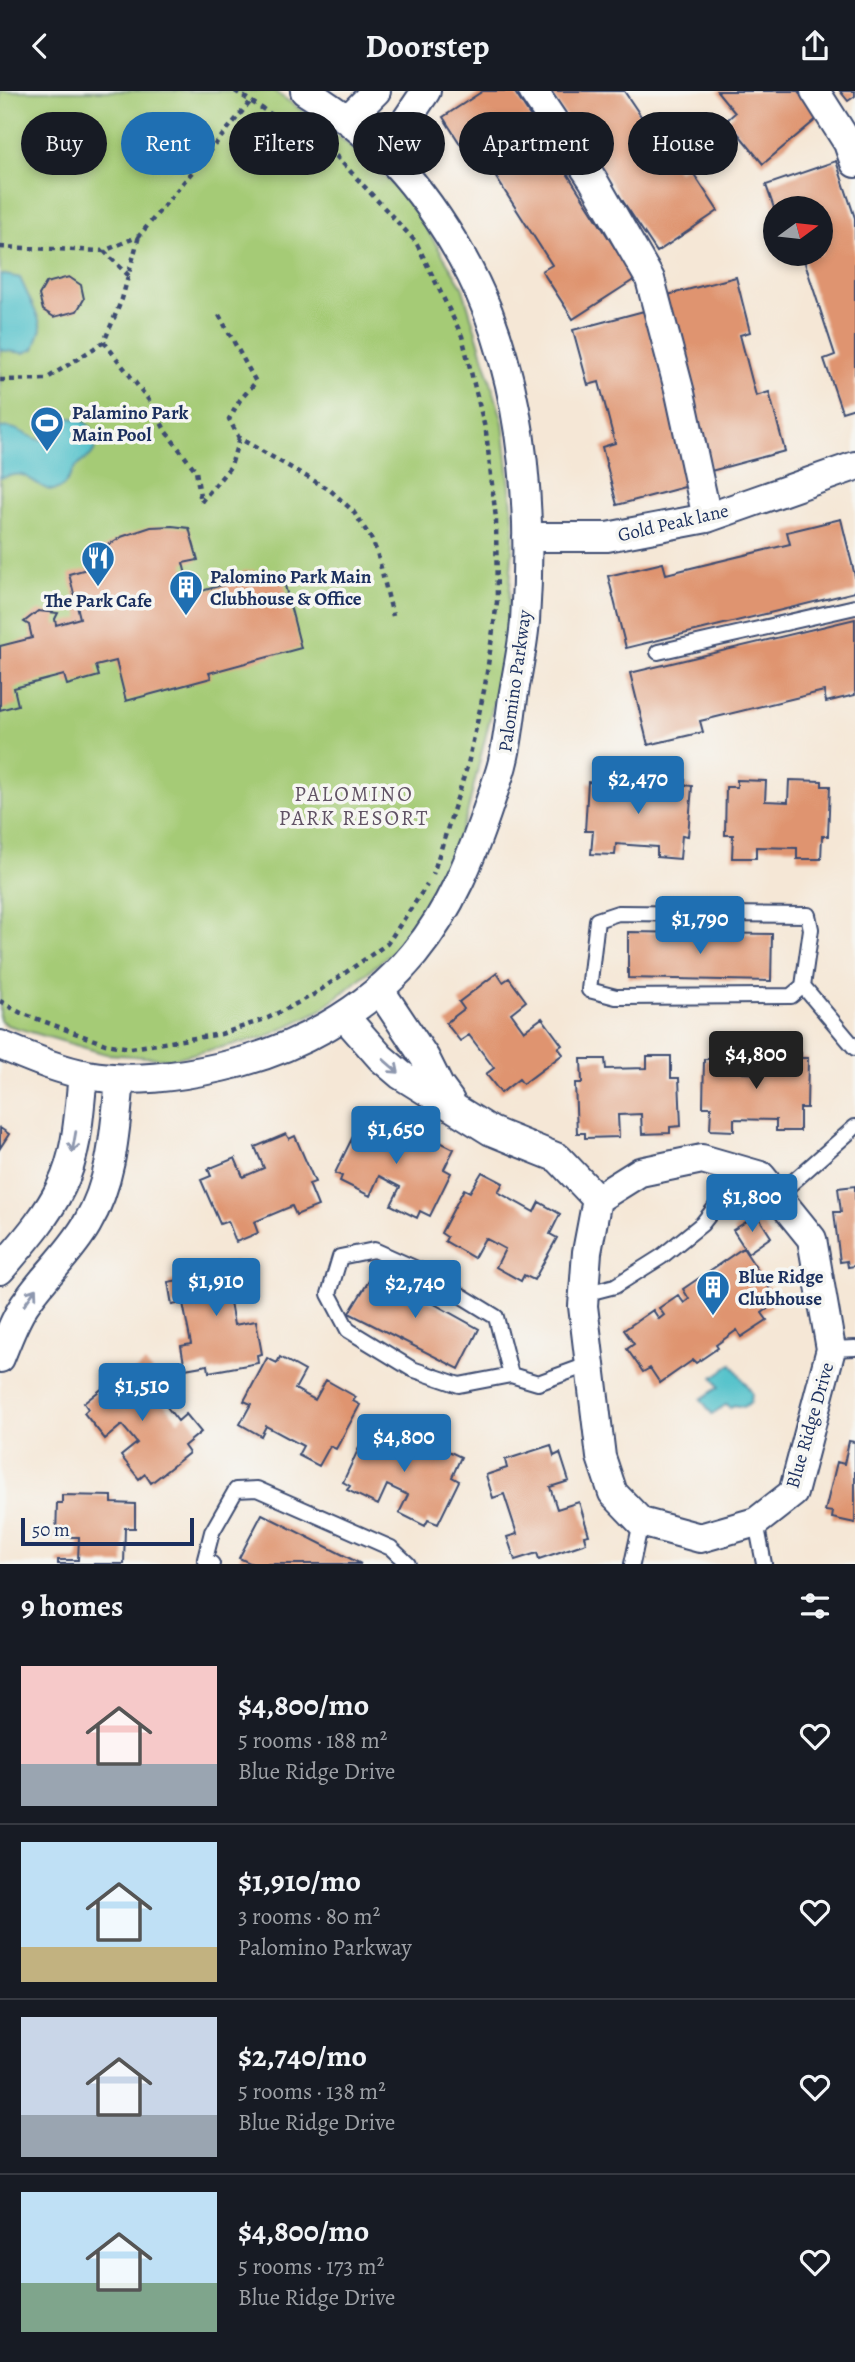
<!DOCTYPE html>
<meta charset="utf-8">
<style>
:root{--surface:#171b24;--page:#242831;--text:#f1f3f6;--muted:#9ea1a6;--line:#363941;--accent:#1f6fb2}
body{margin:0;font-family:Alegreya,serif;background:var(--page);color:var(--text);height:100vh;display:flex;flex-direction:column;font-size:26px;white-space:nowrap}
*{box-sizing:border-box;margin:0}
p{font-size:23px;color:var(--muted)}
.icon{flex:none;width:38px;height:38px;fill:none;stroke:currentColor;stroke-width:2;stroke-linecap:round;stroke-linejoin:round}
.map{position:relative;height:1473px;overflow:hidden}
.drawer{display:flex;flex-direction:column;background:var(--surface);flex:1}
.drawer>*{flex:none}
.top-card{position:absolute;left:21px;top:21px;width:814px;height:63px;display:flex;gap:14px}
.needle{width:46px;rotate:75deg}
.tools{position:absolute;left:763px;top:105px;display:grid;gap:14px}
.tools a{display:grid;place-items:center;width:70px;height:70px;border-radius:50%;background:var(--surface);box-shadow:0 4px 10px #0003;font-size:35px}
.scale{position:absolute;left:21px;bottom:18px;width:173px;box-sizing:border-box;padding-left:7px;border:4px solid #1b2f5e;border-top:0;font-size:19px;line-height:24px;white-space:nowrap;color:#1b2f5e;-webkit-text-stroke:5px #f6f6f2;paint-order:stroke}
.price{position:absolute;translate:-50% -60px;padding:0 16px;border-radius:7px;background:var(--accent);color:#fff;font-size:23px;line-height:46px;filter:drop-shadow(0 2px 4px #0008)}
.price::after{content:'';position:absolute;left:50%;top:42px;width:21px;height:16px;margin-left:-10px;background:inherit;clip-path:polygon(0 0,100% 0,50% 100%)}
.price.selected{background:#222;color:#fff}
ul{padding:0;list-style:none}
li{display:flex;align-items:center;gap:21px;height:175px;padding:0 21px}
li+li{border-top:2px solid var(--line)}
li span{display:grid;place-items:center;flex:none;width:196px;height:140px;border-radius:0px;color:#555}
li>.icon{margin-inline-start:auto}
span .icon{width:84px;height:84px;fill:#fffc;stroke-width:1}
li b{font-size:30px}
h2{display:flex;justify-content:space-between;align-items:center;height:84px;padding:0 21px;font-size:30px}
.pill{padding:0 24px;border-radius:32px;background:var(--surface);box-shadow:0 4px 10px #0003;font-size:24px;line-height:63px}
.pill.selected{background:var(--accent);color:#fff}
header{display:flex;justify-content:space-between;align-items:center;height:91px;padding:0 21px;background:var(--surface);font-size:32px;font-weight:700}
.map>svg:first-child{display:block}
</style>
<header><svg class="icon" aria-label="back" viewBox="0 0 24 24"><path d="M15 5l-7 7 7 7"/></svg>Doorstep<svg class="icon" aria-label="share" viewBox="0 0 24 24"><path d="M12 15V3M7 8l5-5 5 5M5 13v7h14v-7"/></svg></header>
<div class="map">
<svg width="855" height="1473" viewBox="0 0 855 1473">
<rect width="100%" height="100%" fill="#f6f6f2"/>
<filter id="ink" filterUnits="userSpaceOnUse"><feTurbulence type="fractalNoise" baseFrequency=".0143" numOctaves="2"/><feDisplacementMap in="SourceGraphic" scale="14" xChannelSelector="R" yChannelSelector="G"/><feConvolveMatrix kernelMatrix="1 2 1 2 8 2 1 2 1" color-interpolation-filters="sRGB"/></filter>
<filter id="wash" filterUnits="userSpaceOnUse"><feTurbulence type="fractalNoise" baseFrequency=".00686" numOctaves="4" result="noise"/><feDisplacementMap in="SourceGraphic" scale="28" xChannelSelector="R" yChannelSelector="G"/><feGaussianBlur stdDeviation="1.57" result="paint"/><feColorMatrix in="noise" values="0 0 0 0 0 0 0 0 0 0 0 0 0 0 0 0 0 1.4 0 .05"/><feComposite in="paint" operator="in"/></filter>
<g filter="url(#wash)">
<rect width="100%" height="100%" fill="#f5e7d6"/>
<path fill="#a5cb76" stroke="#607d6a" stroke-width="2" d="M0 0H274L342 48 406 105 462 195 503 331 514 434 506 560 467 723 444 784 399 856 321 919 266 946 171 968 106 963 7 934 0 929Z"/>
<path fill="#55c2cb" stroke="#387894" stroke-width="2" d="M0 183 20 187 38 226 41 238 34 258 24 262 0 259Z
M70 327C88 329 94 337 96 354 94 365 86 367 78 374 71 380 69 390 62 396 47 406 35 388 22 384 15 382 7 386 0 387V337C19 333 30 351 48 349L62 330Z
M732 1273 752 1302 751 1311 744 1316 734 1314 730 1317 727 1313 712 1323 701 1308 719 1296 713 1286Z"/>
<g id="blocks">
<path fill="#df946f" d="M483 0H514L635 188 573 228 542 180 552 174 483 66 473 73 443 26Z
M549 0H624L678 80 688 74 718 120 657 161Z
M717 0H798L819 26 763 73 727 29 735 22Z
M840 0H855V5L848 10Z
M836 70 855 127V317L842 321 824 268 835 264 802 163H821V117H774L766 94Z
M69 186 81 194 84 208 77 220 54 226 43 219 39 204 46 192Z
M736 186 750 241 740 244 756 305 769 301 785 360 711 380 664 205Z
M644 220 692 394 617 414 602 356 615 352 599 291 588 294 573 239Z
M841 428 855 485V501L626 557 608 485 663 472 666 483 790 453 787 441Z
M172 435 189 437 198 469 183 472 191 503 230 492 236 484 244 480 253 479 264 484 281 479 301 557 209 582 211 587 126 610 116 570 96 575 99 585 67 594 64 584 14 597 18 614 0 619V555L32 547 29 534 24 531 38 520 58 522 55 528 56 534 80 527 69 483 101 474 97 461 121 446 151 436Z
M855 528V604L826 611 824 600 700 630 703 641 648 654 630 582Z
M599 685 628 687 627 707 649 709 651 687 685 689 684 694 692 695 688 745 682 744 680 768 657 766V756L616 753 615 764 591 763 593 740H585L588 691 598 692Z
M737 689 766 690 765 710 788 711 789 689 822 690V695H830L828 745H822L821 768H797V757L756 756V767H732L733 744H725L726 696H737Z
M628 841 772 843 771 890 628 887Z
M497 882 503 891 509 887 526 910 511 922 524 940 542 927 562 954 558 957 563 963 523 993 519 988 501 1002 486 983 494 977 469 944 460 950 446 932 464 918 459 911Z
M715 961 744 962 743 982 766 983 767 961 801 962V967H808L807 1017H800V1040H776V1029L734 1028V1040L710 1039 711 1016H703L704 968H715Z
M647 965H671V987H679L681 1035 670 1036V1042L642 1043 641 1023 618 1024 619 1046 585 1047V1042H577L575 992H582L581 968H605L606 978 647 977Z
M373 1019 395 1030 390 1039 427 1057 432 1047 454 1058 444 1078 451 1082 430 1125 420 1120 417 1127 391 1114 400 1096 379 1085 370 1105 340 1090 342 1085 335 1082 357 1037 363 1040Z
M0 1037 9 1043 0 1057Z
M286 1043 289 1048 295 1045 315 1091 309 1093 318 1115 296 1124 292 1115 254 1131 258 1142 236 1151 228 1130 220 1133 201 1089 211 1085 208 1078 235 1067 243 1086 264 1077 255 1056Z
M482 1081 503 1092 498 1101 534 1121 539 1111 560 1123 550 1143 557 1147 534 1189 524 1184 521 1190 496 1176 505 1158 485 1147 474 1167 445 1150 447 1146 441 1142 464 1098 470 1101Z
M855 1095V1175L848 1176 847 1170 840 1171 834 1121H841L838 1097Z
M757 1124 771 1146 748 1162 733 1139Z
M743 1157 778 1210 762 1222 767 1229 741 1246 737 1239 716 1254 718 1257 696 1272 693 1269 660 1292 650 1277 643 1281 627 1258 634 1253 624 1239 653 1219 659 1228 664 1224 659 1217 678 1204 684 1212 689 1208 683 1198Z
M236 1170 238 1181 245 1180 250 1208 230 1211 234 1234 256 1230 262 1263 257 1264 258 1272 209 1281 208 1274 185 1278 181 1255 191 1253 183 1212 172 1214 168 1191 190 1187 189 1179Z
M375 1180 479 1238 459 1278 349 1222Z
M280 1266 305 1280 295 1298 315 1309 326 1289 356 1306 353 1310 360 1314 336 1358 330 1355 319 1375 298 1364 303 1355 266 1335 261 1345 240 1333 251 1313 244 1310 267 1267 277 1272Z
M145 1272 160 1290 152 1297 178 1330 186 1323 201 1341 184 1355 189 1362 151 1392 145 1383 139 1388 121 1365 137 1352 122 1334 105 1348 84 1322 88 1318 84 1312 123 1281 127 1286Z
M380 1328 402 1338 398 1348 435 1365 440 1356 461 1366 452 1386 459 1390 438 1433 428 1429 425 1435 399 1422 408 1404 387 1394 378 1414 347 1399 350 1395 343 1391 364 1346 370 1349Z
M849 1350 855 1351V1432L832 1427 833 1421 825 1420 837 1371 844 1373Z
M551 1354 554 1365 560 1362 569 1390 550 1396 557 1418 579 1411 589 1444 584 1445 586 1452 539 1468 537 1462 515 1469 507 1446 517 1443 504 1403 493 1407 486 1384 507 1377 505 1369Z
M62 1404 112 1405V1412L135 1413V1437H125L124 1473H58V1469H78L79 1446H56L57 1412H62Z
M262 1423 361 1473H252L239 1467Z"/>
</g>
</g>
<g filter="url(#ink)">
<use href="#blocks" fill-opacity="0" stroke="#3c4b70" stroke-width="2"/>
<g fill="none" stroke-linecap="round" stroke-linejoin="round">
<g stroke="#3c4b70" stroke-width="18">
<path id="lane" d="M658 561 855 516
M803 895 791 905 616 906 589 899 597 829 618 822 808 824 811 838 803 895 855 957
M777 1105 855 1036
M584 1203 615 1195 661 1166 702 1133 744 1080
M831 1258 855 1257
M511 1284 496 1226 421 1180 374 1159 340 1166 329 1203 348 1239 412 1278 459 1294 511 1284 538 1292 590 1273
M756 1431 764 1473
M212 1473 205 1468 212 1441 236 1399 257 1398 391 1457 408 1473
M632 1473 641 1431"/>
</g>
<g stroke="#3c4b70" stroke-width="32">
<path id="street" d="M533 0 593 89 650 188 680 302 707 427
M815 0 848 52 855 72
M347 29 376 0
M382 59 397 43 426 0
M527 446H607L707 427 855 375
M379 898 425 967 439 995 450 1010
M344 925 381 967 401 984 491 1040 558 1067 597 1108 640 1081 702 1068 761 1085 812 1148 831 1258 793 1402 756 1431 700 1447 641 1431 613 1402 601 1366 583 1215 587 1161 597 1108
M0 954C27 965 58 979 87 984 132 992 177 986 221 976 294 960 366 921 414 863 451 818 472 765 490 711 494 698 500 684 503 670 508 650 510 628 513 607 517 582 523 555 525 530 532 427 525 318 488 221 464 160 418 89 368 46 349 29 327 14 305 0
M0 1179C22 1153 46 1127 61 1096 78 1062 79 1020 83 983
M0 1267C8 1248 15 1226 28 1209 46 1183 71 1161 87 1133 113 1089 115 1038 120 988"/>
</g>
<path stroke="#3c4b70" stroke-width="4.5" stroke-dasharray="5 5" stroke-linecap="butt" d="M235 0 336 65 416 151 462 245 486 341 496 428 497 511 485 595 468 673 433 783
M0 156 104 160 139 145 251 10
M104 160 129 185
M219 224 256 291 240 309 229 328 239 347 330 399 353 420 371 447 377 461 393 525
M104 251 151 312 166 341 196 380 201 411
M0 289 46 288 104 251 122 208 139 145
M201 411 231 375 239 347
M0 910 21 922 105 953 131 957 221 943 268 927 313 904 387 853 427 794"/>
<use href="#lane" stroke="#fff" stroke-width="14"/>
<use href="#street" stroke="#fff" stroke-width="28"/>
</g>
<defs><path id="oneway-shaft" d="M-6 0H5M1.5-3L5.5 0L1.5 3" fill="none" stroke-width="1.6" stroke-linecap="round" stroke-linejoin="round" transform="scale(1.75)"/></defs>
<g stroke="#8d97ae">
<use href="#oneway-shaft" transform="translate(391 975) rotate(41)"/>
<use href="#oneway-shaft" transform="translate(74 1051) rotate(100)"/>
<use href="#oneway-shaft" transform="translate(30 1206) rotate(-55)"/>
</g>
</g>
<defs>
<g id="stadium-pin" transform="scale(1.75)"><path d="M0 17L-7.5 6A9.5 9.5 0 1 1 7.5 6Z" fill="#1f6fb2" stroke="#f6f6f2"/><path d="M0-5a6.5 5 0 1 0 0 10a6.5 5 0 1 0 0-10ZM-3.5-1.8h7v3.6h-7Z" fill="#fff"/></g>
<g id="restaurant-pin" transform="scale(1.75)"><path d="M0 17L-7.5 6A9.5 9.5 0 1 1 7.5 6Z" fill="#1f6fb2" stroke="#f6f6f2"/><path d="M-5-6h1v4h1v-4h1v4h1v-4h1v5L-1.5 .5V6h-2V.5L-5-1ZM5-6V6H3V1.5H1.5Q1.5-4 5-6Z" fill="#fff"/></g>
<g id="building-pin" transform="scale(1.75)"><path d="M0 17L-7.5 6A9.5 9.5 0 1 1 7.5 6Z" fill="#1f6fb2" stroke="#f6f6f2"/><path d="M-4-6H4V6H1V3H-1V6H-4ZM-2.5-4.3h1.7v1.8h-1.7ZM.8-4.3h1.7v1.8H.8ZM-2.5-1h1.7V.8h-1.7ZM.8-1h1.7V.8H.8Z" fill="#fff"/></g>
</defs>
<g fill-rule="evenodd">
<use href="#stadium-pin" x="47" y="332"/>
<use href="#restaurant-pin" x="98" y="467"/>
<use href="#building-pin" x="186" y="496"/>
<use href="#building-pin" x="713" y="1196"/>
</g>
<g text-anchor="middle" stroke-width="7" stroke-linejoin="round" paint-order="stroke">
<g font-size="19" font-weight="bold" fill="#1b2f5e" stroke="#f6f6f2" text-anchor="start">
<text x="72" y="328">Palamino Park<tspan x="72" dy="22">Main Pool</tspan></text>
<text x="210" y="492">Palomino Park Main<tspan x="210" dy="22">Clubhouse &amp; Office</tspan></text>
<text x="98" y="516" text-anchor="middle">The Park Cafe</text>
<text x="738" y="1192">Blue Ridge<tspan x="738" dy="22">Clubhouse</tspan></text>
</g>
<g font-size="19" fill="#1b2f5e" stroke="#f6f6f2">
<text transform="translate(673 431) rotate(-13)" y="7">Gold Peak lane</text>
<text transform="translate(514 590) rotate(-82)" y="7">Palomino Parkway</text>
<text transform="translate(809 1334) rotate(-74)" y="7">Blue Ridge Drive</text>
</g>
<g font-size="21" letter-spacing="2" fill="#605264" stroke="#f6f6f2">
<text x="354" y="710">PALOMINO<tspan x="354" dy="24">PARK RESORT</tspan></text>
</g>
</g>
</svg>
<div class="tools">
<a><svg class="needle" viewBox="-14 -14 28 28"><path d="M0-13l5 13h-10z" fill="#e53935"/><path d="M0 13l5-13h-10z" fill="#9ea1a6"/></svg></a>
</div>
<div class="scale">50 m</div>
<b class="price" style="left:638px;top:725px">$2,470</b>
<b class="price" style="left:700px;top:865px">$1,790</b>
<b class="price selected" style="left:756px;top:1000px">$4,800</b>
<b class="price" style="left:396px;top:1075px">$1,650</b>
<b class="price" style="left:752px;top:1143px">$1,800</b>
<b class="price" style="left:216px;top:1227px">$1,910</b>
<b class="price" style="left:415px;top:1229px">$2,740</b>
<b class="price" style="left:142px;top:1332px">$1,510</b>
<b class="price" style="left:404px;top:1383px">$4,800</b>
<div class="top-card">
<a class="pill">Buy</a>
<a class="pill selected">Rent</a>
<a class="pill">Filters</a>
<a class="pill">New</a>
<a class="pill">Apartment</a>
<a class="pill">House</a>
</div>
</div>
<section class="drawer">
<h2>9 homes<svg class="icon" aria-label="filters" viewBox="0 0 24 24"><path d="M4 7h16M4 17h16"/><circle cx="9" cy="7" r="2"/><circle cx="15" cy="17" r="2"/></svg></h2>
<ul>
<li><span style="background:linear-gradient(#f6c9c9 70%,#9aa5b1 0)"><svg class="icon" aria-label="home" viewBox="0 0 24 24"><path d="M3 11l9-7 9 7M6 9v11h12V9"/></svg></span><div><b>$4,800/mo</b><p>5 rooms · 188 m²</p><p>Blue Ridge Drive</p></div><svg class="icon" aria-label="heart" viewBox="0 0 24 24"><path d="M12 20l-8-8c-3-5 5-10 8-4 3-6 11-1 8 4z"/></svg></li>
<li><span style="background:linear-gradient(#bfe0f5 75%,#c2b280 0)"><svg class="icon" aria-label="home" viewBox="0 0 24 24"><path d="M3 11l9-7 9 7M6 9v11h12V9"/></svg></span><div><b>$1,910/mo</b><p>3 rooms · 80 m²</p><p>Palomino Parkway</p></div><svg class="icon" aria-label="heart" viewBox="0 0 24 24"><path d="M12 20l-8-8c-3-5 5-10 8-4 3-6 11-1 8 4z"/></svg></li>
<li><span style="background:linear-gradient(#c9d6e8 70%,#9aa5b1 0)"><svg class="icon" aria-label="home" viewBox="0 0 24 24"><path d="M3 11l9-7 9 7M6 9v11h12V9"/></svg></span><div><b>$2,740/mo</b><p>5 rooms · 138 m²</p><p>Blue Ridge Drive</p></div><svg class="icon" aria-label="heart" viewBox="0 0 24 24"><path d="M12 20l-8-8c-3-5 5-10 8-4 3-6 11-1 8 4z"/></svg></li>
<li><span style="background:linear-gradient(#bfe0f5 65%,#7fa58c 0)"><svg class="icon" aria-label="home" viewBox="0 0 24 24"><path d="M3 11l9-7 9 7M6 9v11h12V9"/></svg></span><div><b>$4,800/mo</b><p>5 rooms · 173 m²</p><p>Blue Ridge Drive</p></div><svg class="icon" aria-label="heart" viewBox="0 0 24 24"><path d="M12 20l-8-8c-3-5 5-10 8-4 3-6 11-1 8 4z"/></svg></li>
</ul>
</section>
